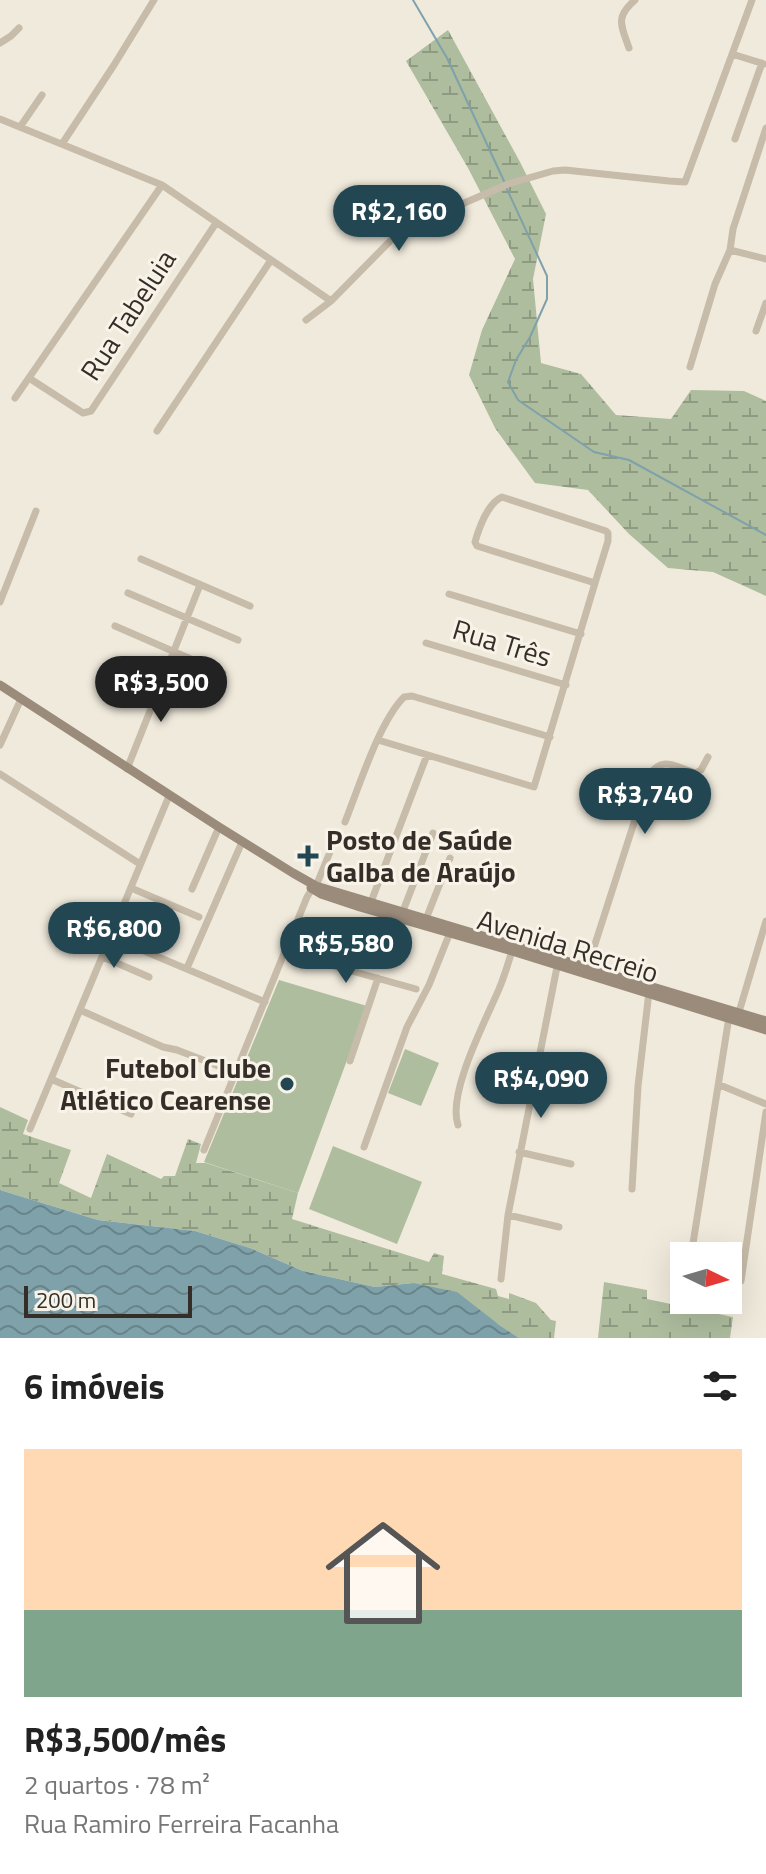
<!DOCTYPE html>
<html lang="pt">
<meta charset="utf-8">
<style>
:root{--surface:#fff;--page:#f6f6f6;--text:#222;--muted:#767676;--accent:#224752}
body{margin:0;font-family:"Titillium Web",sans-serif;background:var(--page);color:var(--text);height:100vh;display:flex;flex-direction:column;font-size:30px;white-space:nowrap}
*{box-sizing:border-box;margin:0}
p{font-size:26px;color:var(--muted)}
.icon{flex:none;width:44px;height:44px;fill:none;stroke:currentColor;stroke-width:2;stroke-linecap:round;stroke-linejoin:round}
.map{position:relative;height:1338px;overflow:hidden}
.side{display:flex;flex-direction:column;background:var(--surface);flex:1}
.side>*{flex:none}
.needle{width:52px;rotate:95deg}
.buttons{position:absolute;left:670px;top:1242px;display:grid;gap:16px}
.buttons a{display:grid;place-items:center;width:72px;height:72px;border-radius:0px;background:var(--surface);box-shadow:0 8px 32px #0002;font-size:40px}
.scale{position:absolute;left:24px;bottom:20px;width:168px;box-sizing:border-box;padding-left:8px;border:4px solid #352e28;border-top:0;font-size:22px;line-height:28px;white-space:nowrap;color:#352e28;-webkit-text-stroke:6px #f8f3e8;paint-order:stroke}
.price{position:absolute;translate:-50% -68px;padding:0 18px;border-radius:28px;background:var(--accent);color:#fff;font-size:26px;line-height:52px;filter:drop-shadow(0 2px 4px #0008)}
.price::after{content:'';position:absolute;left:50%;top:48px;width:24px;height:18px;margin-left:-12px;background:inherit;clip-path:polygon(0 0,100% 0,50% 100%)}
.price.selected{background:#222;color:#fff}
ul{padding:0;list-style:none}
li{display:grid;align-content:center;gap:16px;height:424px;padding:0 24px}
li span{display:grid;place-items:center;height:248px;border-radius:0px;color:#555}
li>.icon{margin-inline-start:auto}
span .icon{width:144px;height:144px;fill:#fffc;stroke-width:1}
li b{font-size:34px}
h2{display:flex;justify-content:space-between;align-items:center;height:96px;padding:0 24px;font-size:34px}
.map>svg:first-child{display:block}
</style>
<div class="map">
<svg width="766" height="1338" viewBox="0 0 766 1338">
<defs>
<pattern id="wetland-marsh" width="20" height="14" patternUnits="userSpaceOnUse" patternTransform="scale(2)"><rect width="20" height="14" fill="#aebd9e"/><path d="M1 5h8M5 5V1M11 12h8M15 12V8" fill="none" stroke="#8e9a81"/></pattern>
<pattern id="water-waves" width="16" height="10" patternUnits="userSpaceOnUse" patternTransform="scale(2)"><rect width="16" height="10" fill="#7ea1aa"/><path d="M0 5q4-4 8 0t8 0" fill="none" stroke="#68848a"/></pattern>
</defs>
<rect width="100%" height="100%" fill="#f0eadc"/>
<path fill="url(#wetland-marsh)" d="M448 30 520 162 546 214 533 279 541 363 581 374 616 415 671 419 691 390 744 391 766 401V596L713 572 668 568 629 534 588 490 535 483 495 428 469 375 482 330 515 259 468 168 406 61Z
M0 1107 28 1120 23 1134 71 1150 59 1183 91 1198 107 1154 161 1179 164 1176H175L188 1139 201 1144 196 1163H206L298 1193 292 1219 429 1262 434 1253 444 1256 442 1274 496 1289 498 1296 509 1299V1293L536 1303 551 1320 556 1321 554 1338H519L498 1324 413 1283 375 1287 303 1271 250 1248 195 1231 98 1220 0 1190Z
M604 1282 647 1290V1299L733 1317 730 1338H598Z"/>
<path fill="#aebd9e" d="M279 980 367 1006 298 1193 204 1162Z
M405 1049 439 1063 421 1106 388 1093Z
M333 1146 422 1182 397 1244 309 1209Z"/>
<path fill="url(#water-waves)" d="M0 1190 98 1220 195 1231 250 1248 303 1271 375 1287 413 1283 457 1292 498 1324 519 1338H0Z"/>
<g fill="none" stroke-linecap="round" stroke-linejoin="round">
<path stroke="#7ea1aa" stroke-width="2" d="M413 0 447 58 504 181
M506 187 547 276V299L530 337 516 360 508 382 518 400 594 452 629 460 766 535"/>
<path stroke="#c7bba9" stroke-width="7" d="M0 43 11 36 19 28
M629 48C621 25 615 17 635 0
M732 54 764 64
M0 119 162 185 331 301
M20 127 42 95
M735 139 762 63
M62 144 114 65 154 0
M730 250 766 259
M306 320 331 301 400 231 508 184 553 171 565 170 669 181 685 182 752 0
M756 331 766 303
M690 367 715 284 730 250 733 229 766 128
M29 378 83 413 91 411 216 223
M15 398 162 185
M157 431 271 260
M141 559 250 606
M128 593 238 640
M449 594 581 634
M0 602 36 511
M115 626 223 673
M426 643 566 685
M378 740 534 787 595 583 477 546 475 542C479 528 488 503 502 497L606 531 608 533V541L595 583
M0 745 21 699
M127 769 200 585
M0 774 140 864
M345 822C359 787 379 722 404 697L412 696 550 737
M316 886 330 852
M131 888 199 917
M192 889 219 827
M371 902 427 755
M403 911 433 833
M426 919 450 858
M111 937 265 1002
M284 952 416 989
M103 957 149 977
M187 968 242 842
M587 969 649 776C662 754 677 768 696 773L701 770 708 757
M80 1010 163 1047 177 1050 234 1072
M739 1012 766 921
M350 1061 378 978
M720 1085 766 1104
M131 1114 51 1079 169 796
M458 1125C447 1093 486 1020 499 989 505 975 509 961 513 947
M30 1129 51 1079
M364 1147 407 1027 429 985 451 930
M204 1150 307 897 312 889
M519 1152 571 1164
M632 1189 638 1086 649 992
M508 1215 559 1227
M691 1256 729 1017
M501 1279 508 1215 558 962
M741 1281 766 1112"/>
<path stroke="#9a8b7b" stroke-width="9" d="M0 685 219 827 293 873 316 886 766 1021
M311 888 321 894 360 907 512 951 766 1030"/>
</g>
<g fill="#224752" stroke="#f8f3e8" stroke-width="3">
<path d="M304 844h8v8h8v8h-8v8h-8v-8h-8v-8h8z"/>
<circle cx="287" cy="1084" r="8"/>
</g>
<g text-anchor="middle" stroke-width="6" stroke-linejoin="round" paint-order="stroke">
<g font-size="28" fill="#352e28" stroke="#f8f3e8">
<text transform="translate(128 315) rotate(-57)" y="10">Rua Tabeluia</text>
<text transform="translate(502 643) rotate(17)" y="10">Rua Três</text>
<text transform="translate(568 946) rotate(17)" y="10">Avenida Recreio</text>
</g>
<g font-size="28" font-weight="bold" fill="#352e28" stroke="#f8f3e8" text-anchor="start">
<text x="326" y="850">Posto de Saúde<tspan x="326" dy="32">Galba de Araújo</tspan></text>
<text x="271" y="1078" text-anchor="end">Futebol Clube<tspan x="271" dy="32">Atlético Cearense</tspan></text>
</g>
</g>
</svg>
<div class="buttons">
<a><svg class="needle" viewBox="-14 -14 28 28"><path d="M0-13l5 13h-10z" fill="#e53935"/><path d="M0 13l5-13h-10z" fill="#767676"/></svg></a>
</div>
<div class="scale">200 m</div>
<b class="price" style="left:399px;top:253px">R$2,160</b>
<b class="price selected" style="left:161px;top:724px">R$3,500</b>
<b class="price" style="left:645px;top:836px">R$3,740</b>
<b class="price" style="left:114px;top:970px">R$6,800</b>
<b class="price" style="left:346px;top:985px">R$5,580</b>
<b class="price" style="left:541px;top:1120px">R$4,090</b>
</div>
<section class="side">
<h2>6 imóveis<svg class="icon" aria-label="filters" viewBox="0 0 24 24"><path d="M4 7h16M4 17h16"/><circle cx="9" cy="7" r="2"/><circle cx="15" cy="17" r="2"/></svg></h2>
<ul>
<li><span style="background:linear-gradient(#ffd9b3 65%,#7fa58c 0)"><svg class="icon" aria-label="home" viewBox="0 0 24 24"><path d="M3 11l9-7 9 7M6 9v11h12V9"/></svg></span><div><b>R$3,500/mês</b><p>2 quartos · 78 m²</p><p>Rua Ramiro Ferreira Facanha</p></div></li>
</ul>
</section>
